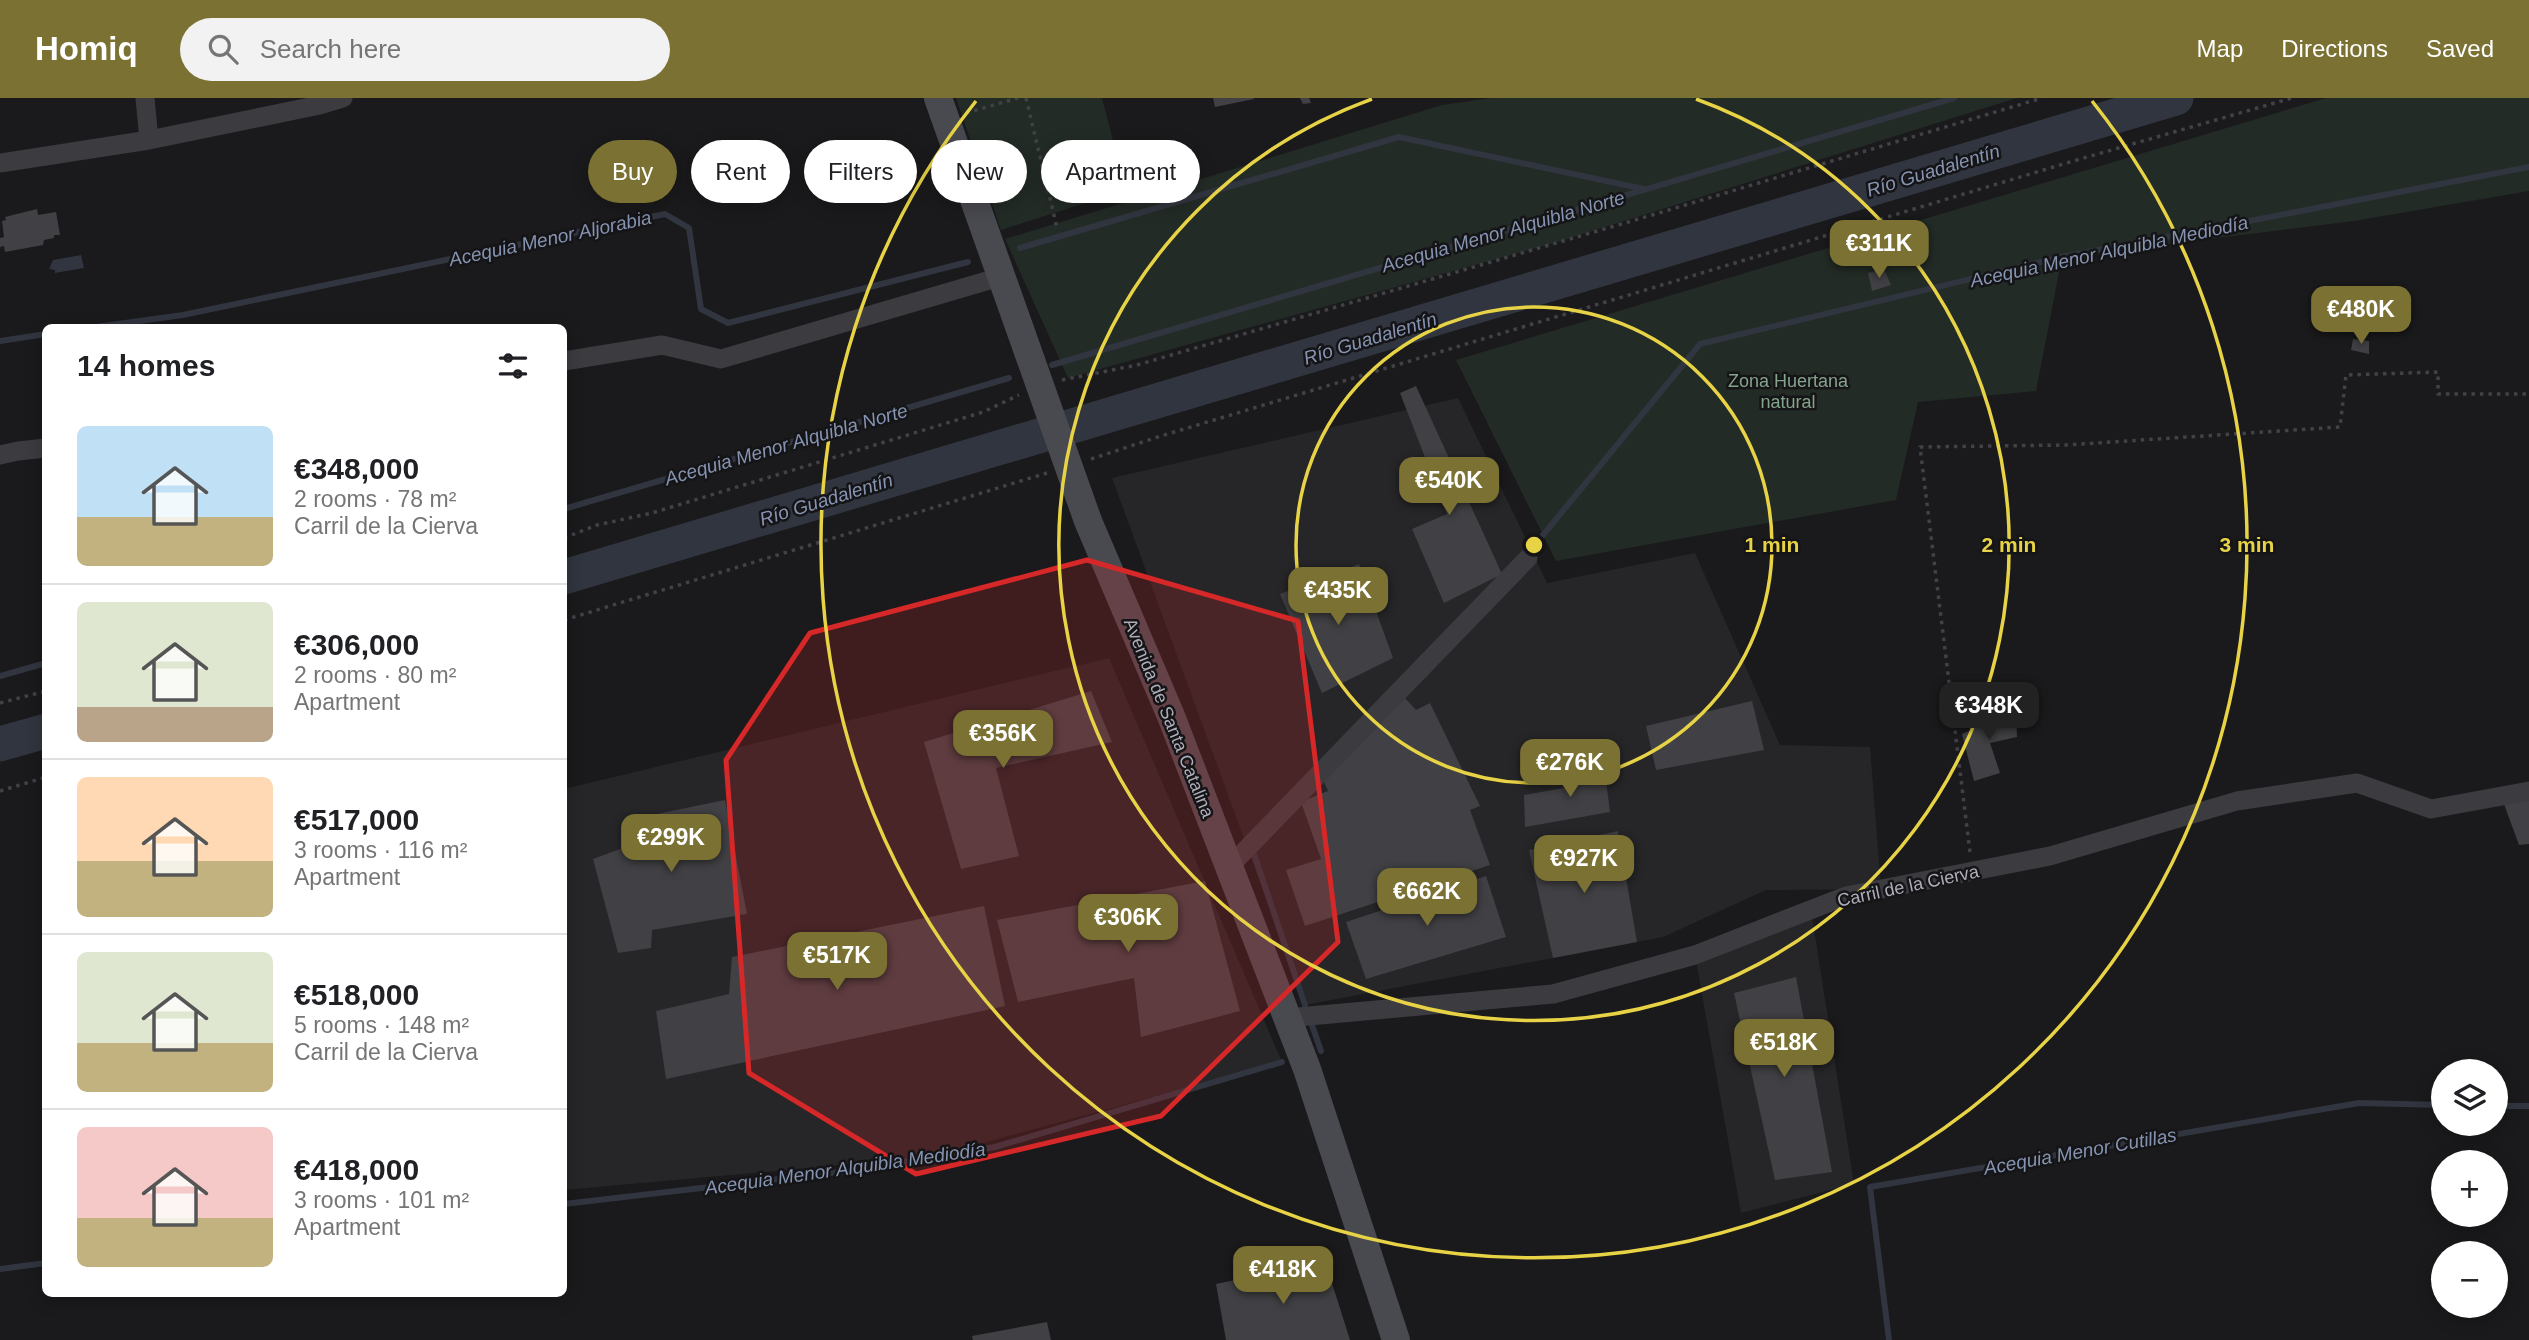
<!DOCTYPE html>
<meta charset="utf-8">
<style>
:root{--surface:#fff;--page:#f2f2f2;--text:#202124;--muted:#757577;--line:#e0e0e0;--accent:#7a7133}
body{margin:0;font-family:Arial,sans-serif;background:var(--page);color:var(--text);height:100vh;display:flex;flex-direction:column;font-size:26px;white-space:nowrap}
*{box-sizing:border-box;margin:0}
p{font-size:23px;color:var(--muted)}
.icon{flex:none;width:38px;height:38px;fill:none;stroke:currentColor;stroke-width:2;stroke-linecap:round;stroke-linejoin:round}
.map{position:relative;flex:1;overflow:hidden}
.drawer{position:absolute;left:42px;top:226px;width:525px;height:973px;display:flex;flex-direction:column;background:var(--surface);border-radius:10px;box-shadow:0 4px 18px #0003}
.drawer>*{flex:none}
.banner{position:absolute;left:588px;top:42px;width:665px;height:63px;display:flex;gap:14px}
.buttons{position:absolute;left:2431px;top:961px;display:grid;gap:14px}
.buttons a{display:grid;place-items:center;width:77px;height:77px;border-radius:50%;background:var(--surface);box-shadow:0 4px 18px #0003;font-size:35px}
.price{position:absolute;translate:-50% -60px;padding:0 16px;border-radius:14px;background:var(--accent);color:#fff;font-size:23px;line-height:46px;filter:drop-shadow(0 2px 4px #0008)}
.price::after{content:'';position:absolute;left:50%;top:42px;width:21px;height:16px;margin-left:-10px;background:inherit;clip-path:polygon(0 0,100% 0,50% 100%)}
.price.current{background:#222;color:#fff}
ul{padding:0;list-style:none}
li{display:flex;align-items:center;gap:21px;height:175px;padding:0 35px}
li+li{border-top:2px solid var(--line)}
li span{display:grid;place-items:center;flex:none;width:196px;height:140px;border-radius:10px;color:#555}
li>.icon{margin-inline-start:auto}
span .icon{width:84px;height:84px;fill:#fffc;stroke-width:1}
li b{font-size:30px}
h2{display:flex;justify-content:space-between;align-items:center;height:84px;padding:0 35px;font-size:30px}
.chip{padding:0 24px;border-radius:32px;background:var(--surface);box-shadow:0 4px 18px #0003;font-size:24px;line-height:63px}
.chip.current{background:var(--accent);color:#fff}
header{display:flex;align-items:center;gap:42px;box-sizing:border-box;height:98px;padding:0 35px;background:var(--accent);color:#fff}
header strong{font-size:33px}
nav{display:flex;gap:38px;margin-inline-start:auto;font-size:24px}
.search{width:490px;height:63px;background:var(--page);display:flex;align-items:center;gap:18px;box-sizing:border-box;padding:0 24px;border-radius:38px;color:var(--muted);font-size:26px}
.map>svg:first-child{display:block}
</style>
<header>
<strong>Homiq</strong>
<div class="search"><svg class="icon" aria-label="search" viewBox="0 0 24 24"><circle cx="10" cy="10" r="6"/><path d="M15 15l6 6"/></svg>Search here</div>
<nav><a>Map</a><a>Directions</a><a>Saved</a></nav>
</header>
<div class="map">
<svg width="2529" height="1242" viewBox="0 0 2529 1242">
<rect width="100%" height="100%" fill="#1a191b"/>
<path fill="#262528" d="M1458 300 1547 485 1695 455 1780 647 1870 649 1881 791 1766 792 1663 839 1305 907 1112 380Z
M1109 560 1282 964 931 1059 564 1092V691Z
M1811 812 1854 1086 1741 1115 1695 857Z"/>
<path fill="#232b26" d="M956 0H1102L1126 92 1001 132Z
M1491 0H2017L1554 145 1068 280 1005 141 1442 7Z
M2326 0H2529V93L2354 123 2062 159 2036 293 1918 304 1896 402 1556 463 1456 262Z"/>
<path fill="#30353f" d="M81 157 84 170 55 175V172L49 171 53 162Z"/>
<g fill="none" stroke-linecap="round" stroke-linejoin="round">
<path stroke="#30353f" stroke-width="6" d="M1020 150 1399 39 1644 91
M96 229 183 217 665 116 689 130 701 211 728 225 968 164
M0 243 46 236
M1052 267 1954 0
M564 411 1009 280
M1534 448 1700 246 2062 159 2529 69
M0 578 46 565
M1252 750 1305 907
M1312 927 1321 953
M2496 1008H2529
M564 1106 848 1073 995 1049 1282 964
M0 1171 46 1165
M1889 1242 1870 1089 2359 1005 2443 1007"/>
<path stroke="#30353f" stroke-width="35" d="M564 479 2176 0
M0 646 46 633"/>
</g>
<path fill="#414145" d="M1213 0H1254V1L1215 9Z
M1300 0H1309L1311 5 1303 6Z
M37 111 38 117 56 114 60 137H54V140L44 142 43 147 5 154 4 148 0 149V140L4 139 2 123 6 122 5 119Z
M1884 171 1891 187 1872 193 1868 175Z
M2353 241 2369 243V256L2351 252Z
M1416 288 1502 476 1444 505 1412 431 1447 416 1400 295Z
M1359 466 1393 560 1322 595 1280 496Z
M1091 593 1112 644 996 670 1019 758 961 771 924 644Z
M1403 598 1416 612 1430 605 1480 708 1470 712 1490 767 1305 828 1286 772 1321 761 1301 704 1328 693 1322 679Z
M1752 603 1764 652 1656 672 1646 628Z
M1993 612H2016L2017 639 1990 645 2000 675 1974 683 1962 636 1987 625Z
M1604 666 1610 714 1525 729 1524 697 1575 688 1578 671Z
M2529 701V746L2519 747 2504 706Z
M725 702 747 816 652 832 651 850 618 855 593 761 628 748 623 723Z
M1618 733 1637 844 1553 860 1529 752Z
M1486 778 1506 839 1366 881 1346 824Z
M1205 783 1240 913 1141 939 1134 880 1018 904 997 822Z
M984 808 1005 908 666 981 656 913 729 896 732 859Z
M1796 879 1832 1074 1775 1082 1734 895Z
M1325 1163 1350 1242H1226L1216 1186Z
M1047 1224 1051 1242H973L972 1238Z"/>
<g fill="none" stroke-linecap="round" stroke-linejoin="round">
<path stroke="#414147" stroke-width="3.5" stroke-dasharray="3.5 5" stroke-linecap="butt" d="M1026 0 1057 130
M966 15 1018 0
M1062 282 1137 267 1632 123 2042 0
M1091 361 1161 338 2070 64 2292 0
M564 440 597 427 652 415 983 314 1019 297
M564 522 1047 375
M0 605 46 593
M0 693 46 679
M1970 754 1920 349 2066 347 2340 329 2346 277 2438 274V296H2529"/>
<path stroke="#3b3b40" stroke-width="19" d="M149 42 320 7 343 0
M0 65 149 42 145 0
M564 263 662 247 721 261 1000 179
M0 357 18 353 46 350
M1229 769 1528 460
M1287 920 1553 896 1695 857 1846 798 2050 758 2237 703 2357 685 2431 711 2529 693"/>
<path stroke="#494950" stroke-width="28" d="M938 0 1088 423 1171 618 1307 971 1396 1242"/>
</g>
<path fill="#d62828" fill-opacity="0.2" stroke="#d62828" stroke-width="5" stroke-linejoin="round" d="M1087 462 1298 523 1338 844 1161 1018 916 1076 749 975 726 662 810 535Z"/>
<g fill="none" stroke="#e7d345" stroke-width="3.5">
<circle cx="1534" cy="447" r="238"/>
<path d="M1696 1A475 475 0 1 1 1372 1"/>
<path d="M2092 3A713 713 0 1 1 976 3"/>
</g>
<g text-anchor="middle" stroke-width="5" stroke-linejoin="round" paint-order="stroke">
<g font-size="18" fill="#85a48d" stroke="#151416">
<text x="1788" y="289">Zona Huertana<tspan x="1788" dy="21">natural</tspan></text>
</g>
<g font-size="18" fill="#adaeba" stroke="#151416">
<text transform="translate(1169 620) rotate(68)" y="6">Avenida de Santa Catalina</text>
<text transform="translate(1908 788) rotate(-12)" y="6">Carril de la Cierva</text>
</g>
<g font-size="19" font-style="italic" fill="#8694b2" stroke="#151416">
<text transform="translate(1933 72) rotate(-17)" y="7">Río Guadalentín</text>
<text transform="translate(1503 133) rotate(-16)" y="7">Acequia Menor Alquibla Norte</text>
<text transform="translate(550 140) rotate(-12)" y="7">Acequia Menor Aljorabia</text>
<text transform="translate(2109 153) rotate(-12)" y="7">Acequia Menor Alquibla Mediodía</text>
<text transform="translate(1370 240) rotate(-17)" y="7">Río Guadalentín</text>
<text transform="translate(786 346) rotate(-16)" y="7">Acequia Menor Alquibla Norte</text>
<text transform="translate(826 401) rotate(-17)" y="7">Río Guadalentín</text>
<text transform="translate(2080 1053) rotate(-10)" y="7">Acequia Menor Cutillas</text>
<text transform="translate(845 1070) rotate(-8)" y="7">Acequia Menor Alquibla Mediodía</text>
</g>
</g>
<circle cx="1534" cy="447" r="10" fill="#e7d345" stroke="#151416" stroke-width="3.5"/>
<g font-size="21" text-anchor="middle" font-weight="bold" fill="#e7d345" stroke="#151416" stroke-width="5" stroke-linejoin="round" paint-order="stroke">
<text x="1772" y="454">1 min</text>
<text x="2009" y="454">2 min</text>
<text x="2247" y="454">3 min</text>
</g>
</svg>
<div class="buttons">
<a><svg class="icon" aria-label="layers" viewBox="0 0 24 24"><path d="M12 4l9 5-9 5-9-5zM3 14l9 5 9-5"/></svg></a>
<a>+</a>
<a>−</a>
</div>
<b class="price" style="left:1879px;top:182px">€311K</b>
<b class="price" style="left:2361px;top:248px">€480K</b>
<b class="price" style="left:1449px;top:419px">€540K</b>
<b class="price" style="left:1338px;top:529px">€435K</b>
<b class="price current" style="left:1989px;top:644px">€348K</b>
<b class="price" style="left:1003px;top:672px">€356K</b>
<b class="price" style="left:1570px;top:701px">€276K</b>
<b class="price" style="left:671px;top:776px">€299K</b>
<b class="price" style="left:1584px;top:797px">€927K</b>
<b class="price" style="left:1427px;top:830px">€662K</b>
<b class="price" style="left:1128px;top:856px">€306K</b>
<b class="price" style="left:837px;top:894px">€517K</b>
<b class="price" style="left:1784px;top:981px">€518K</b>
<b class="price" style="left:1283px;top:1208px">€418K</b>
<div class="banner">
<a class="chip current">Buy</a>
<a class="chip">Rent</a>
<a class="chip">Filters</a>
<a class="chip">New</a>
<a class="chip">Apartment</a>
</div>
<section class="drawer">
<h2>14 homes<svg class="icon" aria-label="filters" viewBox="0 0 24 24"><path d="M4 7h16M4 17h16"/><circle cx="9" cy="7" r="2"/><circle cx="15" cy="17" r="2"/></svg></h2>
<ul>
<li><span style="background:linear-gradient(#bfe0f5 65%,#c2b280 0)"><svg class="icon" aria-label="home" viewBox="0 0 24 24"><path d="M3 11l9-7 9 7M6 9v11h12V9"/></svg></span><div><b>€348,000</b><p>2 rooms · 78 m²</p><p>Carril de la Cierva</p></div></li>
<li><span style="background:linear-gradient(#dfe7d0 75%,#b9a48a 0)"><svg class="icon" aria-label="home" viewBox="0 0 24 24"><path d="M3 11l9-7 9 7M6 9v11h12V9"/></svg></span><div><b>€306,000</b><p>2 rooms · 80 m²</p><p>Apartment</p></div></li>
<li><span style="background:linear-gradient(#ffd9b3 60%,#c2b280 0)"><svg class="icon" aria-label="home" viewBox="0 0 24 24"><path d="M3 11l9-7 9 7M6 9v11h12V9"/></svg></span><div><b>€517,000</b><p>3 rooms · 116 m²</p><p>Apartment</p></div></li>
<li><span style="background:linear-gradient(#dfe7d0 65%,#c2b280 0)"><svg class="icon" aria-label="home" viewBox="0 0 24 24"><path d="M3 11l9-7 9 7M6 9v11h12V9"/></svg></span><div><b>€518,000</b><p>5 rooms · 148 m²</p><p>Carril de la Cierva</p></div></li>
<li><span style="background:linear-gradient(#f6c9c9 65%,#c2b280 0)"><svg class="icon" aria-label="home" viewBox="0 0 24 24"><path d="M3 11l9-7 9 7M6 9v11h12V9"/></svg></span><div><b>€418,000</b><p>3 rooms · 101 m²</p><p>Apartment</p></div></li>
</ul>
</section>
</div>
